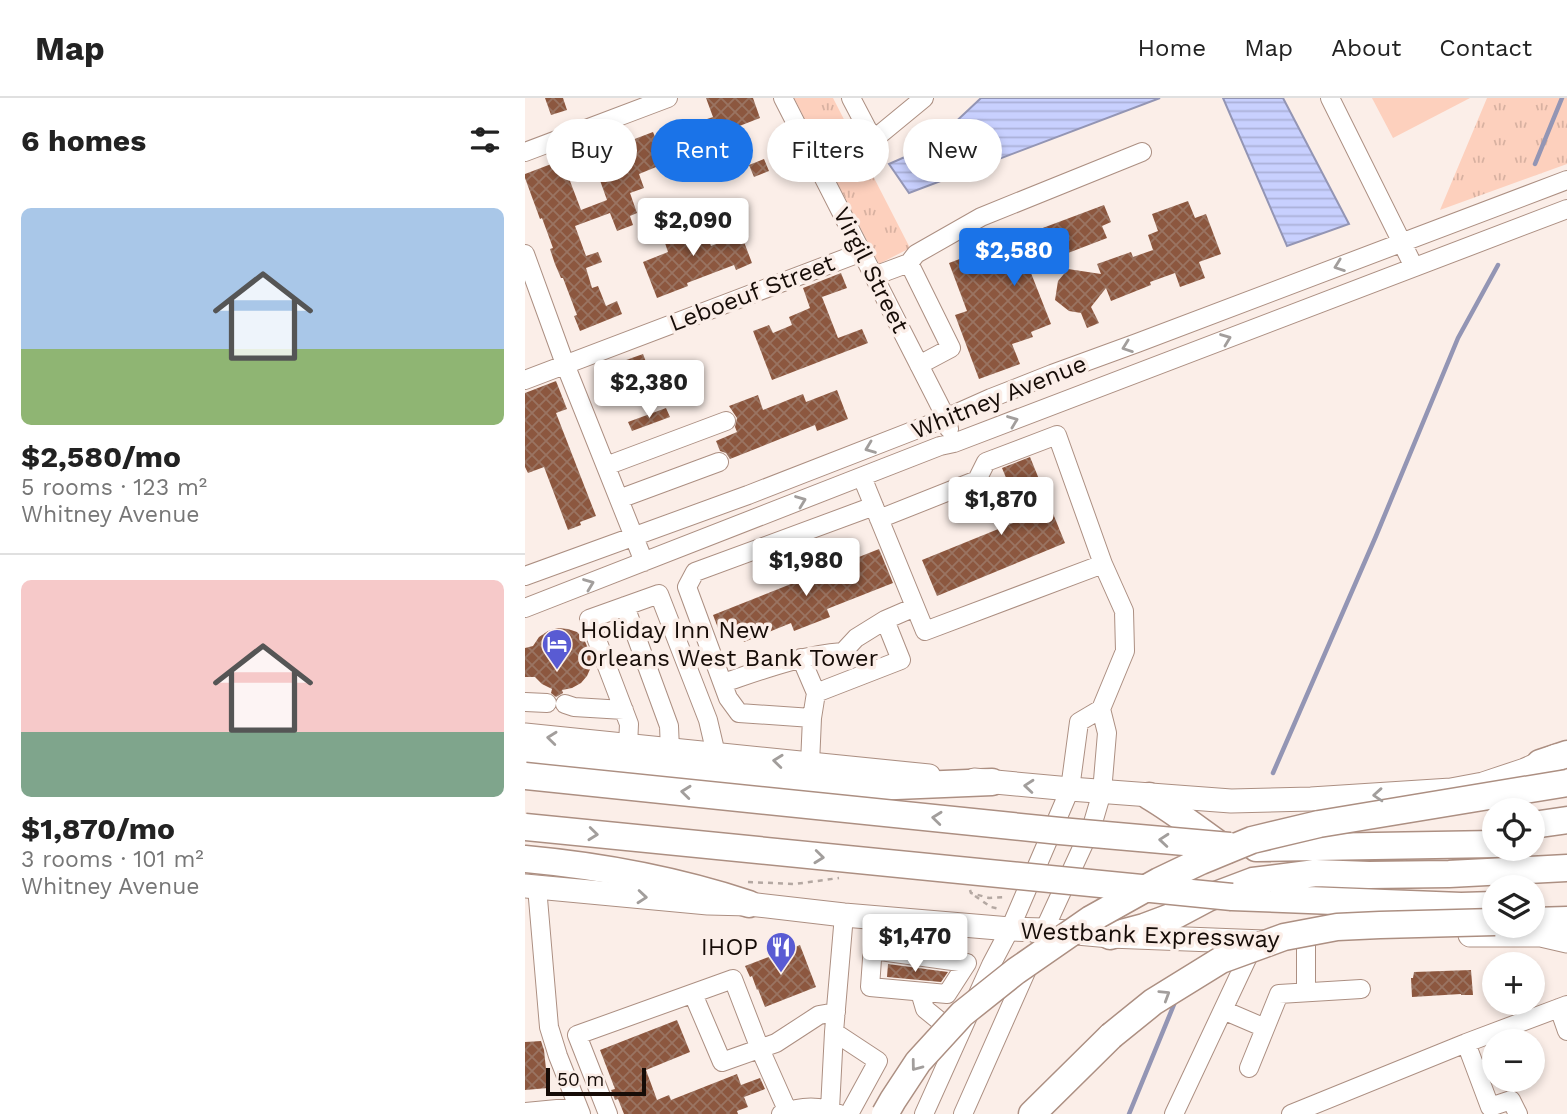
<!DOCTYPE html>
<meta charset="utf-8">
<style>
:root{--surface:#fff;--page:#f2f2f2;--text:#222;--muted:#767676;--line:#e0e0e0;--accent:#1a73e8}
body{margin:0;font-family:"Work Sans",sans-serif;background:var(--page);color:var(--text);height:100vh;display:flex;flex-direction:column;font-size:26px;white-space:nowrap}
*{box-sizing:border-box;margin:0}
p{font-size:23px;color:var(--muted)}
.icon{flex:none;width:38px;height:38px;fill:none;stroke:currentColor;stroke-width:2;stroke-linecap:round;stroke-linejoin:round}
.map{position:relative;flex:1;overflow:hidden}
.details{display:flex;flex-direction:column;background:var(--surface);width:525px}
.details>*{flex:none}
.banner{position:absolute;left:21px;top:21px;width:665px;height:63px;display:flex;gap:14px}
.fabs{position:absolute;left:957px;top:700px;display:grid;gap:14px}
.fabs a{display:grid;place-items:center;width:63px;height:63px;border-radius:50%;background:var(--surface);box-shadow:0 4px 10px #0003;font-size:35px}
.scale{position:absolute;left:21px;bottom:18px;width:100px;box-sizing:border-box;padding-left:7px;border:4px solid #160c07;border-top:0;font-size:19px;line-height:24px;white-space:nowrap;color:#160c07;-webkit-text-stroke:5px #fbeee8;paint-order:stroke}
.price{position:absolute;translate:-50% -60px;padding:0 16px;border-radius:7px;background:#fff;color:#222;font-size:23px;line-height:46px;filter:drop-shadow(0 2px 4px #0008)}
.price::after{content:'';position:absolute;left:50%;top:42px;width:21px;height:16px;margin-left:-10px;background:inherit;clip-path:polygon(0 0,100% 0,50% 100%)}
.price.selected{background:var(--accent);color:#fff}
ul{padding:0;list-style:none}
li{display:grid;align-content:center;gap:14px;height:371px;padding:0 21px}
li+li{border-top:2px solid var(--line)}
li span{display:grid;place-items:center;height:217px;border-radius:10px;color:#555}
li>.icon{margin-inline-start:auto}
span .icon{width:126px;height:126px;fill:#fffc;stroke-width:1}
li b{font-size:30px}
h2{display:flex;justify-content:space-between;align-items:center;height:84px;padding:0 21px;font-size:30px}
.pill{padding:0 24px;border-radius:32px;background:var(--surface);box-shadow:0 4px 10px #0003;font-size:24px;line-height:63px}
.pill.selected{background:var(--accent);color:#fff}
header{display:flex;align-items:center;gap:42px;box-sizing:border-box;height:98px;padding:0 35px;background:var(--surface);border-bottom:2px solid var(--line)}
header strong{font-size:33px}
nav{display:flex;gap:38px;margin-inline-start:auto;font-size:24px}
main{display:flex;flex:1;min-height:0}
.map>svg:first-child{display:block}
</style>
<header>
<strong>Map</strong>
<nav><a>Home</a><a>Map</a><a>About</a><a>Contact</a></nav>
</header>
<main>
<section class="details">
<h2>6 homes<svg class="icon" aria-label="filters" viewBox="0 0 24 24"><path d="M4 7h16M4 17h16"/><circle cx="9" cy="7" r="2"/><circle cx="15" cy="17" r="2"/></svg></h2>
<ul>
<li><span style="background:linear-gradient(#a9c7e8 65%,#8fb573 0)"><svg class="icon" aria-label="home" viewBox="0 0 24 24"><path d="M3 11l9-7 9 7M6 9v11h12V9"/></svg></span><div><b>$2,580/mo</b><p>5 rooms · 123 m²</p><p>Whitney Avenue</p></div></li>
<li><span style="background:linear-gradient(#f6c9c9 70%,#7fa58c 0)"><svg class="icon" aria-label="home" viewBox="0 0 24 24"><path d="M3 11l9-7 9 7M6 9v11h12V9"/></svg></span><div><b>$1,870/mo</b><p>3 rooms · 101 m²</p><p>Whitney Avenue</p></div></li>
</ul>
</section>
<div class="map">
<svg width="1042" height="1016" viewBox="0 0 1042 1016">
<defs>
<pattern id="grass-tufts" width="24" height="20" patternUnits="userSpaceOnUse" patternTransform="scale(1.75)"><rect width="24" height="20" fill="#fdd0bd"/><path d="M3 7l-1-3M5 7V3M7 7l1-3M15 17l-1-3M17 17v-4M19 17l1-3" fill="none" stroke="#d8b1a1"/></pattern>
<pattern id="water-rules" width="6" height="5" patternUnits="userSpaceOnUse" patternTransform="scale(1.75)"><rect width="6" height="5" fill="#c8d0fe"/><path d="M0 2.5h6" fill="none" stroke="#abb1d8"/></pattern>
<pattern id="building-cross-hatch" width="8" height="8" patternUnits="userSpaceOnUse" patternTransform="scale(1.75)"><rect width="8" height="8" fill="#8c573f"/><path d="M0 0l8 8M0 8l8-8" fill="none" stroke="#9a7462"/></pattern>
</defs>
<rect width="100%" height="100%" fill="#fbeee8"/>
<path fill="url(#grass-tufts)" d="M269 0H308L385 150 354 166Z
M962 0H1042V66L915 112Z"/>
<path fill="#fdd0bd" d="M847 0H945L868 40Z"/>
<path fill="url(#water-rules)" stroke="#9395b4" stroke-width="2" d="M456 0H635L384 95 364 66 405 48Z
M698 0H758L824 126 762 148Z"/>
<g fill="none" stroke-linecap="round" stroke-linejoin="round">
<path stroke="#9395b4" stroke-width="4.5" d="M1010 66 1037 0
M748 675 851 438 933 240 973 167
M604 1016 650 904"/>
</g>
<path fill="url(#building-cross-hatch)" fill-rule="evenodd" d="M20 0H38L42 12 26 17Z
M181 0H228L235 20 186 39 179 22 188 19Z
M128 34 141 65 114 76 119 90 105 95 112 115 105 118 108 127 92 133 85 115 50 128 61 158 73 154 77 164 61 170 67 190 73 188 81 208 92 203 97 216 55 233 49 218 52 217 38 180H36L30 166 25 151 28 150 17 120 15 121 0 80V76L97 39 99 45ZM72 74 82 102 56 112 45 83Z
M239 61 244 73 229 79 224 67Z
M663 103 670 120 681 116 696 156 674 164 680 180 655 189 650 175 625 184 626 187 586 203 581 190 566 209 574 225 562 230 556 215 544 213 530 202 533 183 543 171 576 176 572 166 606 154 608 159 628 152 623 137 633 133 627 116Z
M579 107 586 124 577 128 582 140 504 170 526 226 506 234 508 239 487 246 495 266 454 281 430 217 442 213 424 165Z
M175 119 186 148 216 136 227 165 211 172 209 167 162 185 163 188 132 200 118 164 143 154 137 136 155 129 154 126Z
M316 175 322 190 297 199 313 240 337 231 343 245 247 282 228 233 244 227 248 235 267 227 264 219 285 210 278 190Z
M118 256 125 274 83 290 76 271Z
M31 283 42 311 31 315 71 418 55 424 56 427 43 432 19 369 3 375 0 369V295Z
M312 292 323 321 292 333 290 327 205 361 201 355 195 353 191 343 212 334 210 329 212 320 204 308 233 297 238 312 278 296 281 304Z
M141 310 145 319 107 333 103 324Z
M505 359 540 445 412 498 397 462 498 421 477 370Z
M354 451 368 485 302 511 305 519 269 533 266 525 219 544 213 531 196 538 188 517Z
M33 530 43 531 52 534 59 541 67 560 66 569 62 578 56 585 47 590 37 592 38 595 31 599 26 595 27 591 17 586 10 579H0V550L8 548 14 539 23 533Z
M275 847 291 889 240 909 233 891 232 892 227 878 225 879 220 868Z
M363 866 423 874 416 884 362 879Z
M946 872 948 897H936V896L887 899 886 880H888L889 874Z
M152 922 165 954 121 972 132 1002 144 997 146 1002 212 976 216 987 235 980 240 991 219 999 223 1009 212 1013 213 1016H99L93 1001 90 1002 86 992 90 991 75 952Z
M16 943 19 952 23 990 0 992V944Z"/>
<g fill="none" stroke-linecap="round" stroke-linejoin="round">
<g stroke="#ac8f82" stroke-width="20">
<path id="minor" d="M258 0 412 302 421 320 424 331
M326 0 348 42 399 0
M805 0 889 169
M0 54 143 0
M0 156 40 266 119 464
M384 165 391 156 456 119 617 54
M349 178 384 165 426 250 394 267
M0 282 337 154
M81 368 201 323
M337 379 400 533 578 466 532 337 461 364 452 382 354 421
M94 401 194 364
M0 478 223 397 421 320 466 300 527 276 612 245 1042 82
M100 508 144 628 145 652
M0 510 415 348 429 345 1042 111
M276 560 291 595
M198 585C237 572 276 557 318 554L331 540 360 522
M0 604 22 605
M40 606 49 609 99 612
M576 611 600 553 599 513 578 466
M287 620 291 595 376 562 360 522 390 509
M103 648 104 626 64 521 134 496 183 622 191 656
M285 666 287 620 214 615 203 600 162 489 170 474 349 408
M12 789 24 929 33 958 56 1016
M319 817 309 934 353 963 324 1016
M781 842V894
M348 852 442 865 422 896 345 889 350 819
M410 860 413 825
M395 894 400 911 432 937
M168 896 197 964 251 945 294 917 311 914
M1034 910 1042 933
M698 912 740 930
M941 945 965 1009 986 1002 993 1016
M724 970 754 896 836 891
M305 1011 309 934
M0 1014 53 1009
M83 1016 52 937 208 881 235 951 263 1014
M256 1016C275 1008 295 1007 314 1016
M399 1016 466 867 485 831 545 691 554 624 576 611 582 635 577 694 567 728 515 841
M438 1016 504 867
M649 1016 728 848
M766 1016 941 945 1042 907"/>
</g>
<g stroke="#ac8f82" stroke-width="25">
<path id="major" d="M0 637 404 678
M449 682 545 691 706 703 786 701 926 692 958 686 1000 672 1031 658
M0 788 183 805 224 806 319 817 485 831 519 832 585 838 739 844
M945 837H1016L1042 843"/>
</g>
<g stroke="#ac8f82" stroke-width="29">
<path id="highway" d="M0 657 260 684 347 689 467 684
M1015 665 1042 656
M624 698C651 714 676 734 702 752
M1008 727 1042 722
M731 750 970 746
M0 761C76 768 151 782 224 806
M707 799 936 808 970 807
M1008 823 1042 822
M585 838 619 829 651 817 683 800 728 783 791 775 844 777 924 776 1042 770
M507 1016 586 938"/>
</g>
<path stroke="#b4a8a2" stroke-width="2.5" stroke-dasharray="5 5" stroke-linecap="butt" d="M223 784 270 786 314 780
M445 792 446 795 464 800 481 799
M450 798 466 809 475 811"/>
<use href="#minor" stroke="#fff" stroke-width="18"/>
<use href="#major" stroke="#fff" stroke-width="23"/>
<use href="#highway" stroke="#fff" stroke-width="26"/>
<g stroke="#ac8f82" stroke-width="29" stroke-linecap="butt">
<path id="highway-bridge" d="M0 678 535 733 705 748
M0 729 707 799
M586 938 628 904 696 862 759 839 812 829 855 827 970 824
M360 1016 368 1002 393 964 437 916 491 873 566 821 634 783 676 763 727 742 794 726 1042 685"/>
</g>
<use href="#highway-bridge" stroke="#fff" stroke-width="26"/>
</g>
<defs><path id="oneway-chevron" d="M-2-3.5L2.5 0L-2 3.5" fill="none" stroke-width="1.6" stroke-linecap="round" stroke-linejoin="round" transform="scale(1.75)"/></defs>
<g stroke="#a29e9c">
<use href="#oneway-chevron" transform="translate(814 168) rotate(160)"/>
<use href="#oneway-chevron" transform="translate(701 241) rotate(-21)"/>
<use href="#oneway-chevron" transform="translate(602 249) rotate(160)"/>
<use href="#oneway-chevron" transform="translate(488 323) rotate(-21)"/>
<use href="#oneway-chevron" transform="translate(345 350) rotate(159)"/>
<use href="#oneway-chevron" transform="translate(276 403) rotate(-21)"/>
<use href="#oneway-chevron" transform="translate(64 486) rotate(-21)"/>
<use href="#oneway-chevron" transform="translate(27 640) rotate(-174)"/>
<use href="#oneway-chevron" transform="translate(253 663) rotate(-174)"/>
<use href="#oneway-chevron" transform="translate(504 688) rotate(-175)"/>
<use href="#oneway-chevron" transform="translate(161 694) rotate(-174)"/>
<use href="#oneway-chevron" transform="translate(853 697) rotate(176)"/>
<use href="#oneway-chevron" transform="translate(412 720) rotate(-174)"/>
<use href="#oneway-chevron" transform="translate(68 736) rotate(6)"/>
<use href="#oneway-chevron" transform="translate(639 742) rotate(-175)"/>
<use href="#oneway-chevron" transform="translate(294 759) rotate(6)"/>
<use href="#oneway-chevron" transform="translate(117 799) rotate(5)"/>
<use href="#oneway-chevron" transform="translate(640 897) rotate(-32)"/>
<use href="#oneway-chevron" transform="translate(391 968) rotate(127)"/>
</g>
<defs>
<g id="hotel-pin" transform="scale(1.575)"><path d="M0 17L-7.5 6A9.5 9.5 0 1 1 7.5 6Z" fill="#595bd3" stroke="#fbeee8"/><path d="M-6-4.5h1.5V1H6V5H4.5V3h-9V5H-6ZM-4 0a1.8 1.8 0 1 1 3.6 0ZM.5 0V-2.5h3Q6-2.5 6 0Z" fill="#fff"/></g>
<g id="restaurant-pin" transform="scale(1.575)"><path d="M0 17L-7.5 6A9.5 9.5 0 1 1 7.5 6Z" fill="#595bd3" stroke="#fbeee8"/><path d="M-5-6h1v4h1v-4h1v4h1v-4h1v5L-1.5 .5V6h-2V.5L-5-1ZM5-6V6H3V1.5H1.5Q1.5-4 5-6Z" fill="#fff"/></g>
</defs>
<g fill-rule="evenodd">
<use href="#hotel-pin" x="32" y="546"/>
<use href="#restaurant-pin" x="256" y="849"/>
</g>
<g text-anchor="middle" stroke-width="7" stroke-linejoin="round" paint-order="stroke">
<g font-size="24" fill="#160c07" stroke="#fbeee8">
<text transform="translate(346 172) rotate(63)" y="8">Virgil Street</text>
<text transform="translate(227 195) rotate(-21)" y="8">Leboeuf Street</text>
<text transform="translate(474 299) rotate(-22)" y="8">Whitney Avenue</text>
<text transform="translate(625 837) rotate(2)" y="8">Westbank Expressway</text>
</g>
<g font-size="24" fill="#160c07" stroke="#fbeee8" text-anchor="start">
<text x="55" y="540">Holiday Inn New<tspan x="55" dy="28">Orleans West Bank Tower</tspan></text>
<text x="233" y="857" text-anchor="end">IHOP</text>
</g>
</g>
</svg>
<div class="fabs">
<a><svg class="icon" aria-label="locate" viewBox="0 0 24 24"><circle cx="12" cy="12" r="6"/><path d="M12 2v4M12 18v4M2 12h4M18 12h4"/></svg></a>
<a><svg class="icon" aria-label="layers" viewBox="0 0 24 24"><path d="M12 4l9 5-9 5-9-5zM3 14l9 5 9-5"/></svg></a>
<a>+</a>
<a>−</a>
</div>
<div class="scale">50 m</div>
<b class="price" style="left:168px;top:160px">$2,090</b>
<b class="price selected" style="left:489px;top:190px">$2,580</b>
<b class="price" style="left:124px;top:322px">$2,380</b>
<b class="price" style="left:476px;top:439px">$1,870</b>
<b class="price" style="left:281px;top:500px">$1,980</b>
<b class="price" style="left:390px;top:876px">$1,470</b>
<div class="banner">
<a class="pill">Buy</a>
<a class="pill selected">Rent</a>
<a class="pill">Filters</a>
<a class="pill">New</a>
</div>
</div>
</main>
